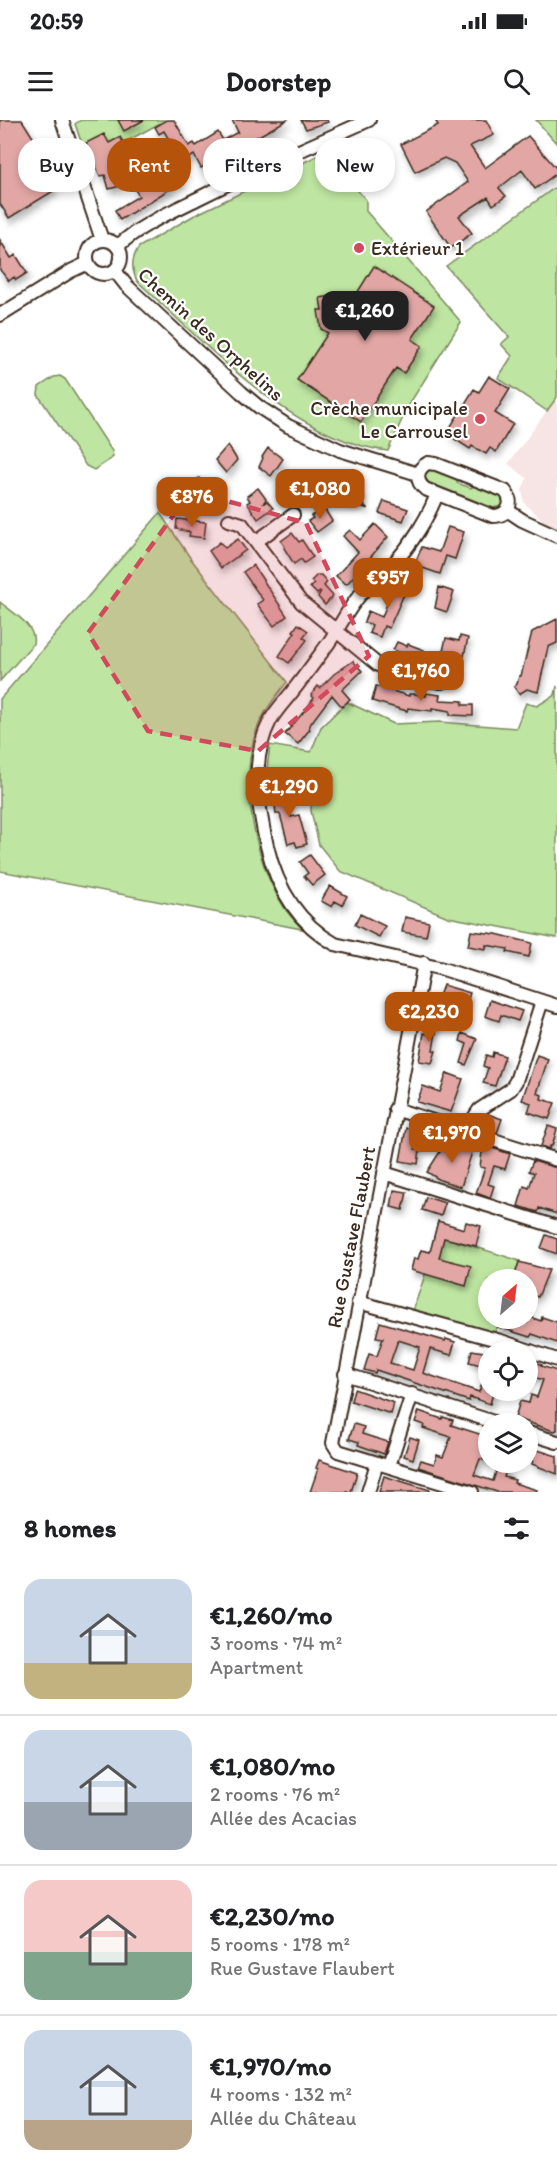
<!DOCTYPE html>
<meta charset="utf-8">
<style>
:root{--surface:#fff;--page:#f2f2f2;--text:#202124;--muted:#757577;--line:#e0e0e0;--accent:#b45309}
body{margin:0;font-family:Itim,sans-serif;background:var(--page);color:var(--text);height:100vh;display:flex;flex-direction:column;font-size:22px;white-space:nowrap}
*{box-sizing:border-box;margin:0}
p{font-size:20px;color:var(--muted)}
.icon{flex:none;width:33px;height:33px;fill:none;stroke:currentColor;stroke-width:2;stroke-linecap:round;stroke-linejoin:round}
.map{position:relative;height:1372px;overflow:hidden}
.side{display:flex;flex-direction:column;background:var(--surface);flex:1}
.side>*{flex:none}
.guide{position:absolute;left:18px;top:18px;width:522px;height:54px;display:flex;gap:12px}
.needle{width:39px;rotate:28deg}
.buttons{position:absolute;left:478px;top:1149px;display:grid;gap:12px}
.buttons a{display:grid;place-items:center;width:60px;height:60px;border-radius:50%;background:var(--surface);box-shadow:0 3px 9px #0003;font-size:30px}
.price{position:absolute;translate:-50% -51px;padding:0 14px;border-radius:12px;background:var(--accent);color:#fff;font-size:20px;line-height:39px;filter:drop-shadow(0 2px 3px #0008)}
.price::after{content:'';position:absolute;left:50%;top:36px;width:18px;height:14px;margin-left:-9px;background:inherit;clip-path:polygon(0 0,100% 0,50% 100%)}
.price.active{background:#222;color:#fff}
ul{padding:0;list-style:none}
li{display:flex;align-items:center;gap:18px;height:150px;padding:0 24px}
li+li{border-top:2px solid var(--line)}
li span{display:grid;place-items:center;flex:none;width:168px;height:120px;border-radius:18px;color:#555}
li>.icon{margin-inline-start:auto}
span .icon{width:72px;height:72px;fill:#fffc;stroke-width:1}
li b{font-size:26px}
h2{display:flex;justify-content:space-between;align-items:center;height:72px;padding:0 24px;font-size:26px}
.chip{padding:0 21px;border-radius:24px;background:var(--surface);box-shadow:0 3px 9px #0003;font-size:21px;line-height:54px}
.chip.active{background:var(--accent);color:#fff}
.status{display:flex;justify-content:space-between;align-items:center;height:42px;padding:0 30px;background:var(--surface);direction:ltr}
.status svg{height:16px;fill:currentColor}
header{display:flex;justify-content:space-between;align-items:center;height:78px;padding:0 24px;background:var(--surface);font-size:27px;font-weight:700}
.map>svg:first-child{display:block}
</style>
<div class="status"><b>20:59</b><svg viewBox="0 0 49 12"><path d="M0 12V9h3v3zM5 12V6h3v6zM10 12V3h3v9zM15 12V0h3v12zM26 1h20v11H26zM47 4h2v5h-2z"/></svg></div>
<header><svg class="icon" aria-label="menu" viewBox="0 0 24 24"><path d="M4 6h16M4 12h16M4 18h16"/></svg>Doorstep<svg class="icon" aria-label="search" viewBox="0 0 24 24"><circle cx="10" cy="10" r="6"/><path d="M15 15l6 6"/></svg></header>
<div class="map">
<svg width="557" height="1372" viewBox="0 0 557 1372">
<defs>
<filter id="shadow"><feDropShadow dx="2.5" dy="5" stdDeviation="3" flood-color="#0004"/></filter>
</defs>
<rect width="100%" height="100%" fill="#fff"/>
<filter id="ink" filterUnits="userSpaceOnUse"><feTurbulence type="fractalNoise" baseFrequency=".0167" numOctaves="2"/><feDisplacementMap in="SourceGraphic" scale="12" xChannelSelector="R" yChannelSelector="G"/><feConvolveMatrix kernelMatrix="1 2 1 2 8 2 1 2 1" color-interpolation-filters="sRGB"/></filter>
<g filter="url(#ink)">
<path fill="#f6e5e4" d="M557 277V408L545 402 524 383 522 370 527 358 508 344Z"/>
<path fill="#bee5a1" stroke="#7c8860" stroke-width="1.5" d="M81 0H166L88 42 75 4Z
M536 0H557V24Z
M325 32 366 80V91L461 202 408 286 388 331C292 320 205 223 137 161 131 149 131 139 139 127L193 96Z
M557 66V277L547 291 498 258 512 236 501 224 509 217 446 146Z
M60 256 65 259 112 331 113 336 111 339 94 350 86 346 38 275 39 267 54 257Z
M433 348 457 358V363L471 368 475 365C484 368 501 371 504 382L502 386 493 388 427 362 424 354 428 349Z
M160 393 191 439 287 562C276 576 264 591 257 609 238 660 255 742 284 787 289 795 296 802 302 809L0 751V579Z
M0 482C13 493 37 506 33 524L0 561Z
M557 566V818L448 797 340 751 319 725 311 691V666L266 658 270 625 311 632 321 607 347 582 394 604 440 602 516 608 526 583 537 586 555 575Z
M437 1105 455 1110 453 1120 520 1141 513 1159 489 1160V1198L500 1199 495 1213 413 1190 425 1155Z"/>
<path fill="#e2a7a5" stroke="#3b2a1e" stroke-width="1.5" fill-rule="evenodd" filter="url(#shadow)" d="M0 0H22L53 49 45 54 55 70 9 98 0 84Z
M118 0H144L124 11Z
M167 0H174L189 26 194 23 196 26 218 12 223 20 238 12 232 0H287L255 18 258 22 249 26 239 30 236 24 233 26 232 24 212 36 215 41 201 48 194 35 177 46 170 33 175 30 164 11 159 14 155 7Z
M301 0H327L328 2 306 9Z
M435 0H486L494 15 470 26 485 48 528 16 557 49V53L535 69 522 50 499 68 506 76 493 85 488 77 459 96 472 113 451 128 426 92 468 62 455 43 444 38 415 52 401 24 438 5Z
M104 14 109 23 120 17 137 46 118 56 120 66 109 69 105 55 100 56 86 23Z
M156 47 161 57 176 48 183 61 120 100 115 90 139 76 134 68 148 61 144 54Z
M0 120 11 138 16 135 27 153 16 160 14 157 9 161 0 150Z
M374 146 434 186 412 219 422 226 404 253 396 248 361 302 297 260 328 213 321 209 318 190H322L320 178 346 174 354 178Z
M489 256 510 269 495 293 513 304 496 332 490 328 486 334 472 326 470 329 450 316 453 312 449 309 474 269 479 272Z
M228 325 237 340 226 353 215 340Z
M268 328 283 339 271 356 259 347 263 338 262 337Z
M199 358 209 373 190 385 182 375 193 367 191 364Z
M302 358 311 370 299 378 291 365Z
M342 365 354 376 358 372 364 377 360 381 368 389 336 377 334 374Z
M258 368 266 379 263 384 267 381 273 388 258 399 247 383 250 381 247 376Z
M384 381 408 389 403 401 379 393Z
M324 388 332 401 317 412 308 401 313 398 311 396Z
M177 399 206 402 204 418 189 416 190 412 176 409Z
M375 404 388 417 347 464 344 463 336 456 358 432 343 416 350 410 360 420Z
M448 407 464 412 455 439 446 436 440 454 414 445 422 427 439 432Z
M292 413 299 422 302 420 313 437 304 443 301 439 294 444 284 428 285 427 281 421Z
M238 419 246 430 221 448 209 431 220 422 225 428Z
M253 445 287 496 274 506 257 484 263 480 243 452Z
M317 455H321L327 462 324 466 333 476 325 485 318 477 321 471 317 474 310 467 314 464 311 461Z
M397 458 409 463 389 508 384 506 380 517 369 513 372 505 364 502 368 491 382 497 388 481 385 480Z
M439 467 454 472 447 492 435 488Z
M557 499V523L548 527 538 572 527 569 519 574 514 567 517 564 519 556H521L532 512Z
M298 504 308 511 303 517 307 520 289 543 279 536 295 512 293 511Z
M460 516 468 518 464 536 443 531 446 518 459 521Z
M397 522 407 526 408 524 424 530 420 540 393 530Z
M353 541 362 551 342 570 350 579 342 587 332 575 311 603 309 608 310 609 298 624 285 614 306 589 314 578 311 575 318 566 320 568 334 554Z
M376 566 409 576V574H415L426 576V573L440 575 439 580 463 581 462 585H473V596L450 595V591L432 588V591L408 588 407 591 372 581Z
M287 666 291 697 299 695 307 724 297 727 295 722 288 724 280 694H276L273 668Z
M310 735 325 755 312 765 304 756 308 753 300 742Z
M330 766 347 776 342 785 335 781 332 787 321 781Z
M360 794 385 806 379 817 355 805Z
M405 797 429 802 426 816 402 812Z
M471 811 496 814 532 823 529 837 507 832 508 829 486 825V829L468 826Z
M443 865 470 873 466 885 439 876Z
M490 880 522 891 518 901 501 895 499 901 485 896Z
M436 894 439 895 433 930 436 931 432 943 419 941 424 913 428 914Z
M462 913 477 919 466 945 461 943 467 924 460 921Z
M493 932 505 936 495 966 483 963 488 948 483 946 486 935 492 937Z
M537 935 548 939 537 973 542 975 541 979 555 983 549 999 528 992 531 983 522 980Z
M447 953 463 959 451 992 417 982 423 966 440 972Z
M488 994 502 999 497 1013 478 1007Z
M548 1006 557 1009 552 1026H550L549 1029 541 1026Z
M406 1008 418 1010 415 1029 420 1030 418 1044 400 1041Z
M450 1022 473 1029 461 1067 440 1060 427 1052 441 1030Z
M483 1025 510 1034 505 1049 494 1046 488 1064 494 1066 490 1078 476 1073 485 1048 480 1047Z
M533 1041 557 1048V1094L539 1088 538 1092 518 1086 524 1066 529 1068 534 1053 529 1051Z
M394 1070 407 1072 403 1090 391 1087Z
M426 1077 445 1083 441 1096 422 1090Z
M438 1101 464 1109 466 1102 481 1106 476 1126 444 1118 439 1138 471 1146 466 1166 411 1150 414 1138 418 1139 421 1130 430 1132Z
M546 1115 557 1119V1134L541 1128Z
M519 1142 549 1150 538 1177 528 1174V1160L515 1155Z
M530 1197 541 1201 542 1197 557 1202V1223L532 1214 530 1217 498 1207 501 1198H512L527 1203Z
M380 1202 445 1221 446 1219 455 1222 451 1235 430 1229 423 1253 479 1272 482 1263 489 1265V1270H494L490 1284 470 1277 469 1281 376 1250 375 1253 364 1250 369 1234 377 1236 383 1218 376 1217ZM398 1220 420 1227 413 1250 390 1243Z
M472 1230 489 1233V1247L469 1242Z
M528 1240 542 1245 541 1246 557 1251V1310L554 1311 515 1298 520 1281 529 1283 531 1275 537 1277 543 1260 528 1255Z
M354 1269 394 1283 391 1294 351 1281Z
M419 1291 442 1299 443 1297 453 1300 451 1305 489 1317V1342L480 1339 474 1355 493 1361 499 1342H509L504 1357 515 1360 514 1363 537 1370 536 1372H497L418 1347 421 1340 434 1344 437 1335 443 1337 451 1317 423 1308 424 1305 415 1302Z
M354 1304 364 1307 362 1314 388 1322 384 1334 358 1325 359 1322 349 1319Z
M410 1317 419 1320 413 1339 404 1336Z
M528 1327 557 1336V1354L532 1344 534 1337 528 1335Z
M319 1340 357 1353 351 1372H310L318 1349 316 1348Z
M384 1356 430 1370 429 1372H379Z"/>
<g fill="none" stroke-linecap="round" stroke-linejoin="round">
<g stroke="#3b2a1e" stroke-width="16">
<path id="minor" d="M62 0 102 120
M87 137a17 17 0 1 1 34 0a17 17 0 1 1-34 0Z
M118 126C140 105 173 91 201 77 256 49 313 25 369 0
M115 151 126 165 241 272 259 287 288 306 340 330 418 354
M0 195 71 151 88 143
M428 343 436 344 505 371C515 383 508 396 493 396L425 369C415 361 416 349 428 343Z
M437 374C428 398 411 425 393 444 383 455 370 463 360 475 346 491 338 511 325 528 314 543 304 557 292 572 285 581 276 590 270 601 250 639 258 686 267 726 277 768 298 803 335 824L443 849 557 886
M507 390 522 400 557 416
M229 400 242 404 301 482 378 545 404 556 441 562 455 558
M257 421 293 395
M424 843 333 1323 338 1331 472 1372
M395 989 557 1040
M466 1010 479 990 511 969 516 961 542 881
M384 1053 557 1107
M358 1182 501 1221 557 1240
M345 1254 500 1304
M528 1313 557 1322
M389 1346 412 1274
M368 1372 377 1343"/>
</g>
<use href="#minor" stroke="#fff" stroke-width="12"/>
</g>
</g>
<path fill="#d1495b" fill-opacity="0.2" stroke="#d1495b" stroke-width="4.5" stroke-dasharray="12 8" stroke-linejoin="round" d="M191 371 306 403 369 536 258 631 148 611 88 513Z"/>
<g fill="#d1495b" stroke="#fff" stroke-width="2">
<circle cx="359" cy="128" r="6"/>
<circle cx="480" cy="299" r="6"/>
</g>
<g text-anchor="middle" stroke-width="4.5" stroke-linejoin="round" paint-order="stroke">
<g font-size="20" fill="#3b2a1e" stroke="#fff" text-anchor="start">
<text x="371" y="135">Extérieur 1</text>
<text x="468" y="295" text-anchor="end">Crèche municipale<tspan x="468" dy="23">Le Carrousel</tspan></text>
</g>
<g font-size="20" fill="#3b2a1e" stroke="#fff">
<text transform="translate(211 214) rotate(42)" y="7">Chemin des Orphelins</text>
<text transform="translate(351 1117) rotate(-79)" y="7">Rue Gustave Flaubert</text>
</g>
</g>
</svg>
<div class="buttons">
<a><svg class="needle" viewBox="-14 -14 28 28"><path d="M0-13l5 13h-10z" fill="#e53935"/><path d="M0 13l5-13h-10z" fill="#757577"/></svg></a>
<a><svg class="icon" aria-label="locate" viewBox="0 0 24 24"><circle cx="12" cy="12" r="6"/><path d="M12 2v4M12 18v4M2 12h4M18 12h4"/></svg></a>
<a><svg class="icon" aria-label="layers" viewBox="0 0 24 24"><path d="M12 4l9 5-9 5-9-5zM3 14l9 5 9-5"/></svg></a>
</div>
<b class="price active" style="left:365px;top:222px">€1,260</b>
<b class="price" style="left:320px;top:400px">€1,080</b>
<b class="price" style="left:192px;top:408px">€876</b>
<b class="price" style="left:388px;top:489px">€957</b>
<b class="price" style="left:421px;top:582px">€1,760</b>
<b class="price" style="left:289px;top:698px">€1,290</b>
<b class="price" style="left:429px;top:923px">€2,230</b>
<b class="price" style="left:452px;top:1044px">€1,970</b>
<div class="guide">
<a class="chip">Buy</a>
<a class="chip active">Rent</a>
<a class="chip">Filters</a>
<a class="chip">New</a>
</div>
</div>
<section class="side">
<h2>8 homes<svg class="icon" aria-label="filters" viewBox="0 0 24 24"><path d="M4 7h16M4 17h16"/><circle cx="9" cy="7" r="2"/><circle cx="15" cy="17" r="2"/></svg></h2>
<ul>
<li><span style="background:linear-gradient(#c9d6e8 70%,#c2b280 0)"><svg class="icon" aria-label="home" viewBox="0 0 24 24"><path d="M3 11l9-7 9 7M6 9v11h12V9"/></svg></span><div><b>€1,260/mo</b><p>3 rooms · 74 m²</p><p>Apartment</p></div></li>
<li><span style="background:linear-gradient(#c9d6e8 60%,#9aa5b1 0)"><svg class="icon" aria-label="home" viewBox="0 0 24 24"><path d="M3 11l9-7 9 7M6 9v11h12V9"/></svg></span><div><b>€1,080/mo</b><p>2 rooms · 76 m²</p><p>Allée des Acacias</p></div></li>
<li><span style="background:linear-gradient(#f6c9c9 60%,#7fa58c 0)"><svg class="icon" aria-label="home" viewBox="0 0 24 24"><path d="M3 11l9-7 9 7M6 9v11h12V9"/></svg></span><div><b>€2,230/mo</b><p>5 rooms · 178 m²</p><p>Rue Gustave Flaubert</p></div></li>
<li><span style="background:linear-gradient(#c9d6e8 75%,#b9a48a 0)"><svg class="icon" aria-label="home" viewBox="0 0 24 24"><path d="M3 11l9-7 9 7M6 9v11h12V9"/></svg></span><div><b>€1,970/mo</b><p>4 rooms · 132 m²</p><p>Allée du Château</p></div></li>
</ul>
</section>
